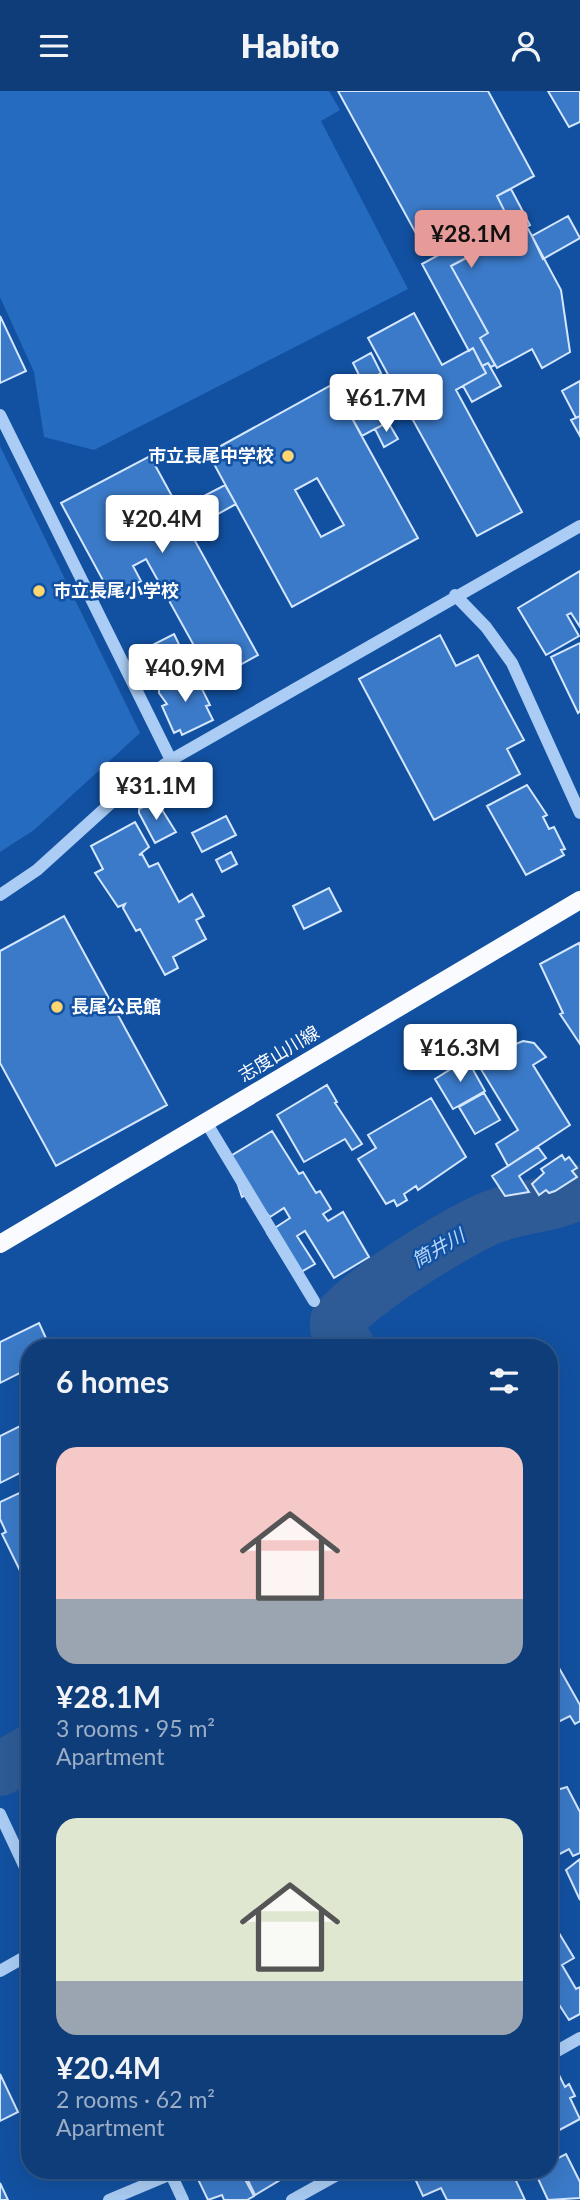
<!DOCTYPE html>
<meta charset="utf-8">
<style>
:root{--surface:#0e3d79;--page:#1c4880;--text:#f1f3f6;--muted:#9baec6;--line:#2e568a;--accent:#e69b98}
body{margin:0;font-family:Lato,"Noto Sans JP",sans-serif;background:var(--page);color:var(--text);height:100vh;display:flex;flex-direction:column;font-size:26px;white-space:nowrap}
*{box-sizing:border-box;margin:0}
p{font-size:23px;color:var(--muted)}
.icon{flex:none;width:38px;height:38px;fill:none;stroke:currentColor;stroke-width:2;stroke-linecap:round;stroke-linejoin:round}
.map{position:relative;flex:1;overflow:hidden}
.details{position:absolute;left:21px;top:1248px;width:537px;height:840px;display:flex;flex-direction:column;background:var(--surface);border-radius:28px;box-shadow:0 7px 28px #0002,0 0 0 2px var(--line)}
.details>*{flex:none}
.price{position:absolute;translate:-50% -60px;padding:0 16px;border-radius:7px;background:#fff;color:#222;font-size:23px;line-height:46px;filter:drop-shadow(0 2px 4px #0008)}
.price::after{content:'';position:absolute;left:50%;top:42px;width:21px;height:16px;margin-left:-10px;background:inherit;clip-path:polygon(0 0,100% 0,50% 100%)}
.price.selected{background:var(--accent);color:#111}
ul{padding:0;list-style:none}
li{display:grid;align-content:center;gap:14px;height:371px;padding:0 35px}
li span{display:grid;place-items:center;height:217px;border-radius:21px;color:#555}
li>.icon{margin-inline-start:auto}
span .icon{width:126px;height:126px;fill:#fffc;stroke-width:1}
li b{font-size:30px}
h2{display:flex;justify-content:space-between;align-items:center;height:84px;padding:0 35px;font-size:30px}
header{display:flex;justify-content:space-between;align-items:center;height:91px;padding:0 35px;background:var(--surface);font-size:32px;font-weight:800}
.map>svg:first-child{display:block}
</style>
<header><svg class="icon" aria-label="menu" viewBox="0 0 24 24"><path d="M4 6h16M4 12h16M4 18h16"/></svg>Habito<svg class="icon" aria-label="person" viewBox="0 0 24 24"><circle cx="12" cy="8" r="4"/><path d="M4 21q1-7 8-7t8 7"/></svg></header>
<div class="map">
<svg width="580" height="2109" viewBox="0 0 580 2109">
<rect width="100%" height="100%" fill="#1251a1"/>
<path fill="#256bbf" d="M0 0H329L340 19 321 30 408 198 94 359 44 346 34 281 0 206Z
M0 355 140 642 34 739 0 761Z"/>
<g fill="none" stroke-linecap="round" stroke-linejoin="round">
<path stroke="#2e5b96" stroke-width="54" d="M348 1256 337 1237V1230C360 1201 462 1136 498 1124 525 1114 555 1115 580 1100
M0 1678 30 1661"/>
</g>
<path fill="#3b7ac8" stroke="#d4e7fe" stroke-width="2" fill-rule="evenodd" d="M338 0H488L534 85 497 105 506 123 467 144 457 127 419 148Z
M548 0H580V31L569 36Z
M511 98 530 134 451 175 488 242 480 247 495 274 491 276 488 272 482 275 473 257 469 260 422 173 455 155 443 134 457 127 467 144 506 123 497 105Z
M568 125 580 147 543 168 532 145Z
M526 134 561 199 570 261 542 277 532 258 497 277 480 247 488 242 451 175Z
M414 222 442 274 473 257 486 282 456 299 522 421 477 445 408 320 362 345 351 325 373 313 367 301 380 294 387 305 397 300 368 247Z
M0 225 26 280 0 292Z
M371 262 381 282 363 292 353 272Z
M488 272 501 295 472 311 463 295 486 282 482 275Z
M375 287 379 294 367 301 373 313 361 320 351 301Z
M580 290V325L576 327 562 300Z
M333 293 418 447 292 516 208 362ZM317 387 344 434 321 446 295 399Z
M580 325V345L571 329Z
M388 331 398 348 384 356 375 338Z
M150 365 179 418 225 394 236 413 189 439 258 564 213 589 146 468 133 475 141 490 112 506 61 412Z
M580 480V536L571 522 567 524 579 545 546 564 518 517Z
M174 543 187 570 143 590 133 564Z
M440 544 456 575 478 564 524 649 507 658 520 683 434 729 359 588Z
M580 552V620L578 622 551 566Z
M193 580 210 614 206 615 213 629 182 644 180 639 174 642 162 615 167 613 159 602V596Z
M527 694 547 724 543 726 549 738 554 736 565 758 561 759 564 764 526 784 487 715Z
M156 709 176 741 155 752 139 722V718Z
M226 725 236 744 202 761 192 742Z
M135 731 149 756 139 764 142 763 149 776 158 772 179 811 192 803 204 825 196 829 206 848 173 866 178 877 165 884 140 838 136 840 123 817 125 813 118 816 95 782 103 778 91 755Z
M231 761 237 773 222 781 216 769Z
M329 797 341 820 304 838 293 815Z
M64 825 167 1014 56 1075 0 972V860Z
M579 852 580 855V953L560 923 563 922 540 873Z
M523 950 534 952 546 966 533 974 570 1034 508 1075 496 1053 518 1039 479 975 493 962Z
M467 968 485 1000 453 1018 435 988Z
M327 994 337 1011 335 1012 362 1053 352 1059 345 1048 304 1071 277 1024Z
M484 1002 500 1029 475 1043 459 1016Z
M431 1007 466 1066 418 1099 416 1095 404 1103 407 1109 397 1115 394 1109 386 1113 358 1068 376 1057 368 1044Z
M272 1040 299 1083 303 1081 316 1102 320 1100 331 1118 323 1123 328 1130 343 1121 369 1166 334 1187 305 1140 297 1145 315 1173 294 1185 267 1142 290 1127 284 1117 270 1126 248 1102 242 1106 229 1066Z
M538 1056 546 1067 519 1085 529 1101 505 1105 492 1085Z
M562 1064 565 1069 569 1066 577 1077 572 1080 577 1086 555 1100 549 1102 546 1099 539 1104 532 1093 544 1082 541 1078Z
M39 1232 50 1256H30V1277L0 1292V1251Z
M30 1330V1377L0 1392V1345Z
M30 1397V1500L2 1443 6 1441 0 1428V1411Z
M550 1561 580 1614V1630L575 1633 570 1625 550 1635Z
M550 1669 557 1682 550 1685Z
M567 1696 580 1721V1762L573 1765 569 1758 550 1768V1701Z
M580 1768V1809L566 1779Z
M559 1842 574 1867 562 1874 576 1898 580 1896V1923L569 1929 558 1912 550 1917V1847Z
M553 1978 557 1980 565 1996 569 1993 575 2005 570 2007 580 2028 550 2044V1979Z
M0 1983 18 2021 0 2030Z
M566 2063 580 2091V2107L548 2109 534 2079H550V2071Z
M201 2079H240L254 2105 247 2109H224L222 2104 208 2109 195 2082Z
M243 2079H282L285 2086 255 2104Z
M411 2079H511L525 2109H447L441 2097 423 2105Z
M0 2092 8 2109H0Z"/>
<g fill="none" stroke-linecap="round" stroke-linejoin="round">
<path stroke="#abcdf5" stroke-width="12" d="M0 324 171 669
M455 504 486 536 512 572 580 722
M0 804 37 779 112 711 171 669 580 435
M206 1031 314 1210
M0 1723 30 1787
M0 1880 30 1863
M550 1964 580 1947
M169 2079 183 2109
M109 2109 171 2083
M292 2109 346 2079"/>
<path stroke="#f9fbff" stroke-width="18" d="M0 1153 580 809"/>
</g>
<g fill="#ffd56f" stroke="#1251a1" stroke-width="2.5">
<circle cx="288" cy="365" r="7"/>
<circle cx="39" cy="500" r="7"/>
<circle cx="57" cy="916" r="7"/>
</g>
<g text-anchor="middle" stroke-width="5" stroke-linejoin="round" paint-order="stroke">
<g font-size="18" font-weight="bold" fill="#fff" stroke="#1251a1" text-anchor="start">
<text x="274" y="371" text-anchor="end">市立長尾中学校</text>
<text x="53" y="506">市立長尾小学校</text>
<text x="71" y="922">長尾公民館</text>
</g>
<g font-size="18" fill="#fff" stroke="#1251a1">
<text transform="translate(279 963) rotate(-31)" y="6">志度山川線</text>
</g>
<g font-size="19" font-style="italic" fill="#b8d7fb" stroke="#1251a1">
<text transform="translate(438 1157) rotate(-30)" y="7">筒井川</text>
</g>
</g>
</svg>
<b class="price selected" style="left:471px;top:179px">¥28.1M</b>
<b class="price" style="left:386px;top:343px">¥61.7M</b>
<b class="price" style="left:162px;top:464px">¥20.4M</b>
<b class="price" style="left:185px;top:613px">¥40.9M</b>
<b class="price" style="left:156px;top:731px">¥31.1M</b>
<b class="price" style="left:460px;top:993px">¥16.3M</b>
<section class="details">
<h2>6 homes<svg class="icon" aria-label="filters" viewBox="0 0 24 24"><path d="M4 7h16M4 17h16"/><circle cx="9" cy="7" r="2"/><circle cx="15" cy="17" r="2"/></svg></h2>
<ul>
<li><span style="background:linear-gradient(#f6c9c9 70%,#9aa5b1 0)"><svg class="icon" aria-label="home" viewBox="0 0 24 24"><path d="M3 11l9-7 9 7M6 9v11h12V9"/></svg></span><div><b>¥28.1M</b><p>3 rooms · 95 m²</p><p>Apartment</p></div></li>
<li><span style="background:linear-gradient(#dfe7d0 75%,#9aa5b1 0)"><svg class="icon" aria-label="home" viewBox="0 0 24 24"><path d="M3 11l9-7 9 7M6 9v11h12V9"/></svg></span><div><b>¥20.4M</b><p>2 rooms · 62 m²</p><p>Apartment</p></div></li>
</ul>
</section>
</div>
